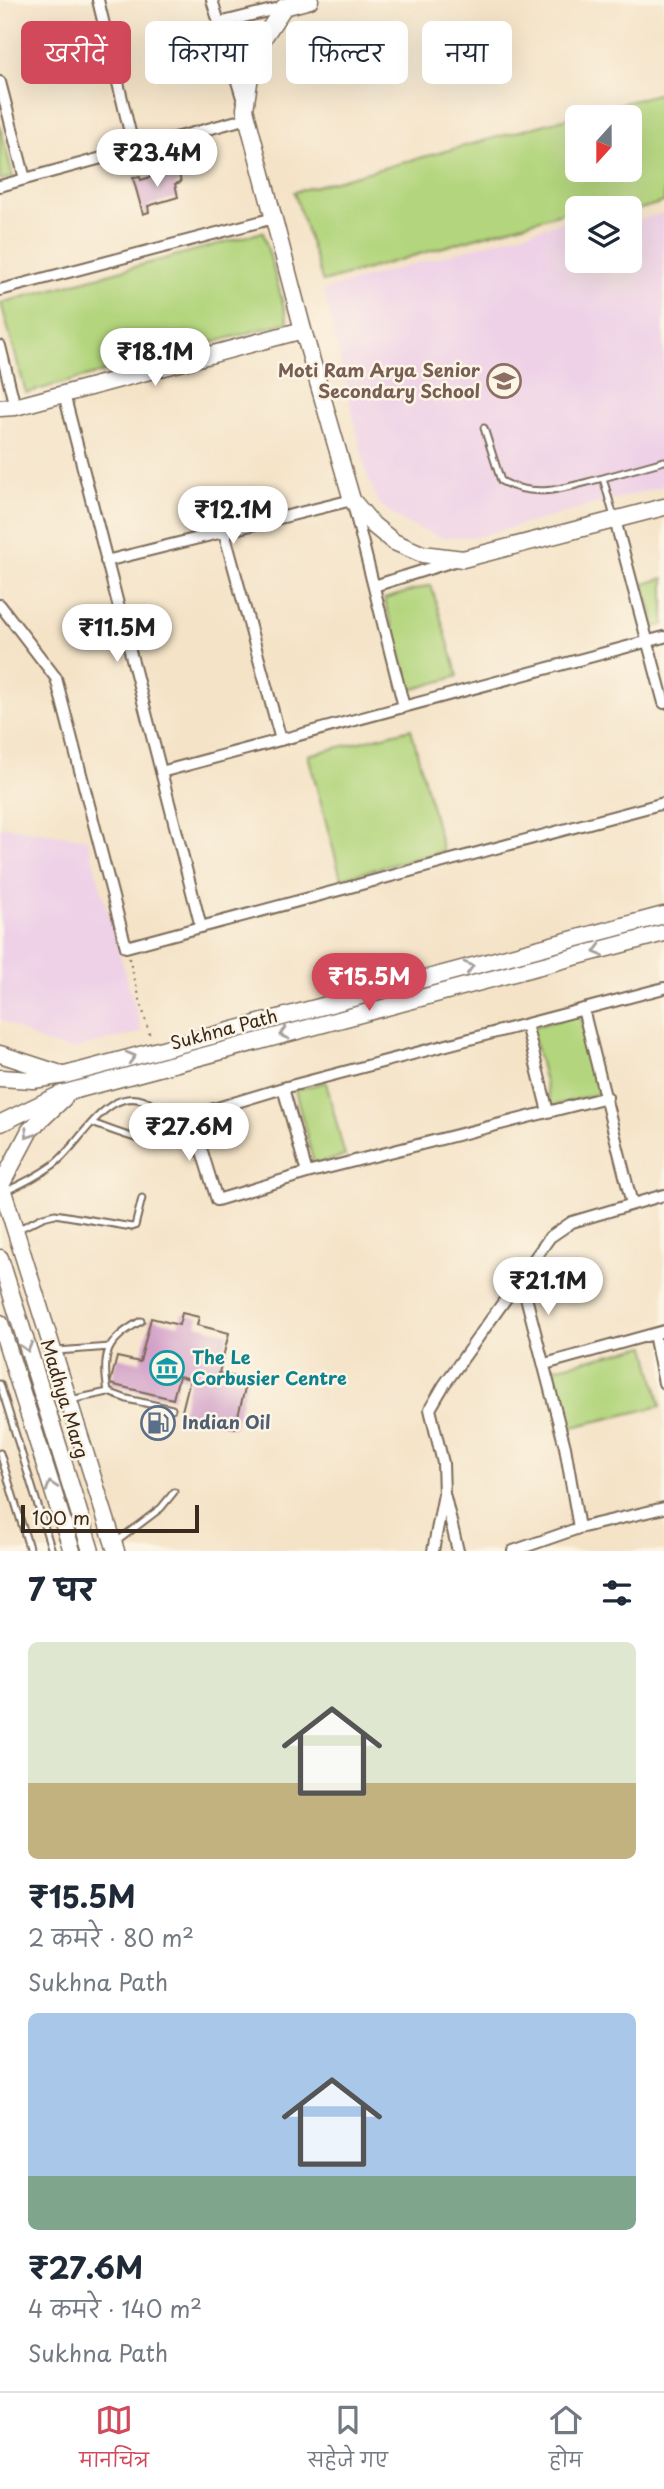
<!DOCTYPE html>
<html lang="hi">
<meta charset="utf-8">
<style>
:root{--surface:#fff;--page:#f6f6f7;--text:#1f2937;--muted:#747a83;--line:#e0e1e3;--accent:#d1495b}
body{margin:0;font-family:"Playpen Sans","Playpen Sans Deva",sans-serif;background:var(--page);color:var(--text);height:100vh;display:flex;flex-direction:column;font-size:26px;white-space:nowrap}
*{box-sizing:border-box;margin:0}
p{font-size:23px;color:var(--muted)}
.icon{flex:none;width:38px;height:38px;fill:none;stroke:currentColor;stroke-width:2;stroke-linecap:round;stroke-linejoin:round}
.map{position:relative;height:1551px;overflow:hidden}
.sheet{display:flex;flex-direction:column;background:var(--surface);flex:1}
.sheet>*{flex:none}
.banner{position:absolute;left:21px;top:21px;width:623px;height:63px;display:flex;gap:14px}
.needle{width:46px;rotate:201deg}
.controls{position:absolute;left:565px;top:105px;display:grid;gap:14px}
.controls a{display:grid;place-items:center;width:77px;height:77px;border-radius:10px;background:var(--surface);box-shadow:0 7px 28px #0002;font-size:35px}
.scale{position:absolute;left:21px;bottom:18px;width:178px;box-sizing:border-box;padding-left:7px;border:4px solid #3b2a1e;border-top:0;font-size:19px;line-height:24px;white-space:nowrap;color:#3b2a1e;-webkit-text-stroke:5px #fcf5e5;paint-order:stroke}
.price{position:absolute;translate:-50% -60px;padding:0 16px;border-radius:24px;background:#fff;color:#222;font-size:23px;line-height:46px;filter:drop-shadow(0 2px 4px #0008)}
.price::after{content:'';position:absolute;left:50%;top:42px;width:21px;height:16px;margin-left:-10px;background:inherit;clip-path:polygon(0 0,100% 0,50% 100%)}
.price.selected{background:var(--accent);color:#fff}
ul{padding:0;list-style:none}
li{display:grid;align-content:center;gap:14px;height:371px;padding:0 28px}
li span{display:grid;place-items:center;height:217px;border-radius:10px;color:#555}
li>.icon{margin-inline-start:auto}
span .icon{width:126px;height:126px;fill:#fffc;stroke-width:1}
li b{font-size:30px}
h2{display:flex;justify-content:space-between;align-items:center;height:84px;padding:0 28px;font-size:30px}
.tag{padding:0 24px;border-radius:10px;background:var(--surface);box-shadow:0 7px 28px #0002;font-size:24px;line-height:63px}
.tag.selected{background:var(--accent);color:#fff}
.tab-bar{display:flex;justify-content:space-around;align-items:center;height:98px;border-top:2px solid var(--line);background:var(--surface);font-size:19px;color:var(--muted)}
.tab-bar a{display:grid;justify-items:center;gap:4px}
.tab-bar .selected{color:var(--accent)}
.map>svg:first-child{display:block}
</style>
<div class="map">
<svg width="664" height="1551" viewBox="0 0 664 1551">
<rect width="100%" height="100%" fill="#fcf5e5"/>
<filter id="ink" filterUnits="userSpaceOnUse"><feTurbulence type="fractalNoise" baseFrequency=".0143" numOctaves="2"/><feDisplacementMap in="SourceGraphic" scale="14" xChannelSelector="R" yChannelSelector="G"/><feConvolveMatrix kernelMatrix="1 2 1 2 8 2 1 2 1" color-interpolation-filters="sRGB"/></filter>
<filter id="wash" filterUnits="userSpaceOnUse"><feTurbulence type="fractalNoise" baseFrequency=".00686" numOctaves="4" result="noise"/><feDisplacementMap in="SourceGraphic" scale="28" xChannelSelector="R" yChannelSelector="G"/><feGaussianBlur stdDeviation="1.57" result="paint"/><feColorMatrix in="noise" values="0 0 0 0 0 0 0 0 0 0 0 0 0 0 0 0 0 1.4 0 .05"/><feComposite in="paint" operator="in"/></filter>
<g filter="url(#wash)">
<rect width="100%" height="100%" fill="#f4e3c7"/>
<path fill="#eed0e7" d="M664 213V486L480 536 443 538 404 523 378 503 366 472 324 290 577 218 578 261H630V222Z
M0 826 87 839 142 1032 70 1050 39 1041 0 1019Z"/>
<path fill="#b3d57d" stroke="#77804e" stroke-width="2" fill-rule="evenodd" d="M664 92V202L630 212V208H604L589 205 323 282 294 192ZM578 117H630V170H578Z
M0 124 13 177 0 180Z
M263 232 288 322 26 393 1 303Z
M664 578V625L656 627 644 584Z
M431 585 458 676 411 690 384 599Z
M411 729 443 851 341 878 308 755Z
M580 1015 599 1094 551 1106 531 1027Z
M326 1082 345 1156 314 1164 295 1090Z
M646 1346 661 1406 568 1428 554 1368Z"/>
<g id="blocks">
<path fill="#ca90c3" d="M172 167 174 174H179L181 182 175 184 178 197 148 206 149 212 143 214 133 178 140 177 141 180 161 174 160 172Z
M182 1313 199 1317 197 1325 229 1333 219 1373 247 1380 235 1428 181 1415 190 1379 179 1376 173 1399 110 1384 117 1357 140 1362 151 1318 179 1325Z"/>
</g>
</g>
<g filter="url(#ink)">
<use href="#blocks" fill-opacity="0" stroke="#7c6b59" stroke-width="2"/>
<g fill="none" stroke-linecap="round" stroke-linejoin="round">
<g stroke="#7c6b59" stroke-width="9">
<path id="lane" d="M484 428 501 481C537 500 566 487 603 478
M614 517 603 478 664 461
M6 1191C22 1184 39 1175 53 1165 82 1144 110 1076 154 1106 166 1114 174 1127 175 1142 154 1148 112 1130 92 1123
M19 1229 43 1217 55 1214 132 1227 135 1226 142 1198
M141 1321C107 1340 101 1353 108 1392L127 1399 172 1409
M57 1351 110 1347
M0 1384 52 1551
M70 1400 108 1392
M0 1453 30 1551
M116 1542 161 1508 174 1492"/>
</g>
<g stroke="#7c6b59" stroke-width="14">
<path id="street" d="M98 0 134 149
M212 0 243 101
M219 23 284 7
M0 82 25 179 0 186
M25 179 248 118
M0 290 274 218
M0 346 15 407
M64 394 201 927
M615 520 664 703
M224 532 281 740
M106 561 352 500 404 707
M374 586 457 560
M0 605 56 678 126 947 664 803
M161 772 664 637
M583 1009 632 1204
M526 1024 548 1112
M283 1088 307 1173
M607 1097 307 1173 217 1200 191 1116 283 1088 664 988
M521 1278 565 1447 579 1528
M654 1334 664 1383
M545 1364 664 1331
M445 1497 458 1551
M433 1551 444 1494 443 1463 430 1409 444 1385 550 1237 572 1222 664 1195
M513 1551 579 1528 664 1508"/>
</g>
<g stroke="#7c6b59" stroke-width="19">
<path id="secondary" d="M310 0 284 7 264 37 251 69 245 109 303 330 352 500 373 525 394 542 422 554 463 559 664 507
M0 408 15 407 303 330
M0 1054 58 1073
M0 1078 33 1080 65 1075 664 915
M1 1123 61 1094 664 933
M1 1185 116 1551
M0 1187 30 1130 64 1098
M0 1258 91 1551
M0 1323 72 1551"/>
</g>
<path stroke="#7c6b59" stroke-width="2" stroke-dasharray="2 5" stroke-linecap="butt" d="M129 958 150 1037"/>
<use href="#lane" stroke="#fff" stroke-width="5"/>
<use href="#street" stroke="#fff" stroke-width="10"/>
<use href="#secondary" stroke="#fff" stroke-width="16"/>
</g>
<defs><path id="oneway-chevron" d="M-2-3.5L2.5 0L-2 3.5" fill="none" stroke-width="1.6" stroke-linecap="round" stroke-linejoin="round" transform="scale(1.75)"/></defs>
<g stroke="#a79f9a">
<use href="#oneway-chevron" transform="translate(598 951) rotate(165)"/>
<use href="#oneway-chevron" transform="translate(469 967) rotate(-15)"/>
<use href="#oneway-chevron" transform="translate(284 1034) rotate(165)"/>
<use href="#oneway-chevron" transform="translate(131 1057) rotate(-15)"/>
<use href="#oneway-chevron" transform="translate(29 1134) rotate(124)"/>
<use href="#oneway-chevron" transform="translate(27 1347) rotate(73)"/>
<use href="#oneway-chevron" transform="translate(51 1486) rotate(-108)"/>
</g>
</g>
<defs>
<g id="school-ring" transform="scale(1.75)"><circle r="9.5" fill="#fcf5e5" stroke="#8d6e63" stroke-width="1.5"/><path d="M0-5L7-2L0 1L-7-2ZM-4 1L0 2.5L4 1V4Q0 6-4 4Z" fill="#8d6e63"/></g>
<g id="museum-ring" transform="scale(1.75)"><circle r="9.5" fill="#fcf5e5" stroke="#0f9aa8" stroke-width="1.5"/><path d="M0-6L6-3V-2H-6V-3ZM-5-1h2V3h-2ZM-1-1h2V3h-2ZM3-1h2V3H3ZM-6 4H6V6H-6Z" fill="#0f9aa8"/></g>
<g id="fuel-ring" transform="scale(1.75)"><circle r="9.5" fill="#fcf5e5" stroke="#5c6f8a" stroke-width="1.5"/><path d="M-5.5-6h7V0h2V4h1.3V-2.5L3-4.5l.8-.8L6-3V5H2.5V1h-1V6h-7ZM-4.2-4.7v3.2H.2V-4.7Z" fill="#5c6f8a"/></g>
</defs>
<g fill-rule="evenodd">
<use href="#school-ring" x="504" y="381"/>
<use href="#museum-ring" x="167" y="1368"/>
<use href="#fuel-ring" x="158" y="1423"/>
</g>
<g text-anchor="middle" stroke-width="5" stroke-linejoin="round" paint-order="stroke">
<g font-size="18" font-weight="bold" fill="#785e54" stroke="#fcf5e5" text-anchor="end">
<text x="480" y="377">Moti Ram Arya Senior<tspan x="480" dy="21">Secondary School</tspan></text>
</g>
<g font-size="18" fill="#3b2a1e" stroke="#fcf5e5">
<text transform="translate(224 1030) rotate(-15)" y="6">Sukhna Path</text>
<text transform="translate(64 1399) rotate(73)" y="6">Madhya Marg</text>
</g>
<g font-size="18" font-weight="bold" fill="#0d838f" stroke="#fcf5e5" text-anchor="start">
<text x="192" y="1364">The Le<tspan x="192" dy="21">Corbusier Centre</tspan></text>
</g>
<g font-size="18" font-weight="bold" fill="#4e5e75" stroke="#fcf5e5" text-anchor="start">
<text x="182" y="1429">Indian Oil</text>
</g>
</g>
</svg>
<div class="controls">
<a><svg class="needle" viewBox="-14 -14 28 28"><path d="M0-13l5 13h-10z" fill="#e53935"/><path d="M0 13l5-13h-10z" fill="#747a83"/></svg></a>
<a><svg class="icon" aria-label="layers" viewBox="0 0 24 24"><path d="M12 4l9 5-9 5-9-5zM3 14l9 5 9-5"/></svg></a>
</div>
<div class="scale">100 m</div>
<b class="price" style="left:157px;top:189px">₹23.4M</b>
<b class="price" style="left:155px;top:388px">₹18.1M</b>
<b class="price" style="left:233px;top:546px">₹12.1M</b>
<b class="price" style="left:117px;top:664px">₹11.5M</b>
<b class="price selected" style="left:369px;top:1013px">₹15.5M</b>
<b class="price" style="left:189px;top:1163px">₹27.6M</b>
<b class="price" style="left:548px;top:1317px">₹21.1M</b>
<div class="banner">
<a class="tag selected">खरीदें</a>
<a class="tag">किराया</a>
<a class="tag">फ़िल्टर</a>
<a class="tag">नया</a>
</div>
</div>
<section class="sheet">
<h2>7 घर<svg class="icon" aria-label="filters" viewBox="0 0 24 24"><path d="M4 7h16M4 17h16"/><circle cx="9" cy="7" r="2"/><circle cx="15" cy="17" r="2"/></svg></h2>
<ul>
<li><span style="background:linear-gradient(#dfe7d0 65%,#c2b280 0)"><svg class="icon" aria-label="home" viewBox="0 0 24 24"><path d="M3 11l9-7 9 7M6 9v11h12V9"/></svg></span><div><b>₹15.5M</b><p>2 कमरे · 80 m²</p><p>Sukhna Path</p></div></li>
<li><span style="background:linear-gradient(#a9c7e8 75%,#7fa58c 0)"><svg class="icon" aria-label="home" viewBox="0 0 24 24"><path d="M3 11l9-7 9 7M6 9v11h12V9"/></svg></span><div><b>₹27.6M</b><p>4 कमरे · 140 m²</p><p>Sukhna Path</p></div></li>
</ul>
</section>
<nav class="tab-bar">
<a class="selected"><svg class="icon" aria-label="map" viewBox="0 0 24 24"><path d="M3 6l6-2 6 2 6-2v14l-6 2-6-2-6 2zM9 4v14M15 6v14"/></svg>मानचित्र</a>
<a><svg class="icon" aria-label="saved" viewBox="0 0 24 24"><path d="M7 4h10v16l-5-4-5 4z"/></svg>सहेजे गए</a>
<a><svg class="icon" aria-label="home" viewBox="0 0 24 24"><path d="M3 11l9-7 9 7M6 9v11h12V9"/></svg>होम</a>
</nav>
